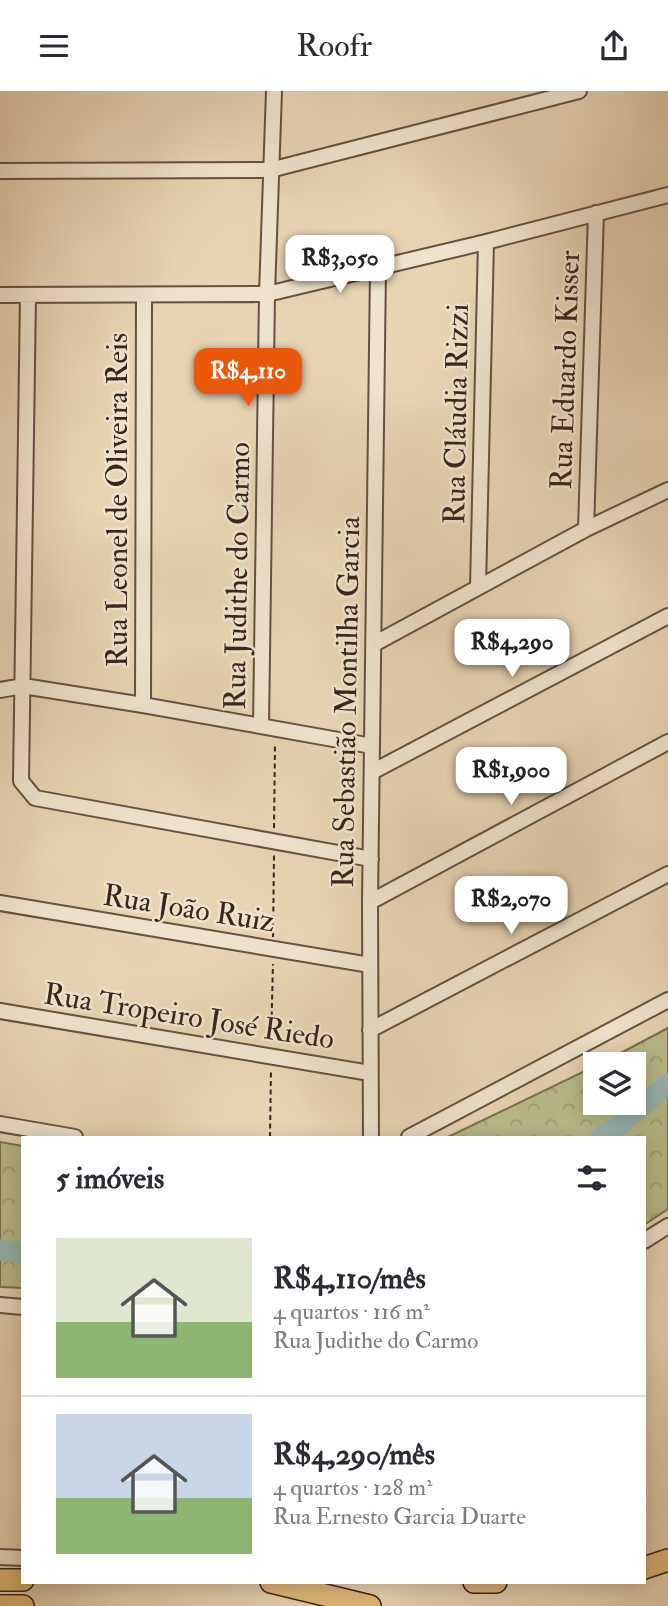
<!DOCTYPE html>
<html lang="pt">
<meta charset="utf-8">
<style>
:root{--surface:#fff;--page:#f7f7f7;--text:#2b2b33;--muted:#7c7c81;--line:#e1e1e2;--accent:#ea580c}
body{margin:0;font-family:"IM FELL Double Pica",serif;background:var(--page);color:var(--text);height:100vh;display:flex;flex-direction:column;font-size:26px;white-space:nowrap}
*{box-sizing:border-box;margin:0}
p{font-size:23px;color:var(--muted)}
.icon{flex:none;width:38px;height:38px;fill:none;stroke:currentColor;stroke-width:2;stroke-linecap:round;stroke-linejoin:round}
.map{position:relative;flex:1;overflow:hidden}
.details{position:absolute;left:21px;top:1045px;width:625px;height:448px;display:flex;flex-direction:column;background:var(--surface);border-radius:0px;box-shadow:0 4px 18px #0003}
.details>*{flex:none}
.controls{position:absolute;left:583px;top:961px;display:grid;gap:14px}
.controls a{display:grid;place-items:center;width:63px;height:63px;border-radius:0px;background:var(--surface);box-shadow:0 4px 18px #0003;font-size:35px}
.price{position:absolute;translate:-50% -60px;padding:0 16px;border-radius:14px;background:#fff;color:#222;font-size:23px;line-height:46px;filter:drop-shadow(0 2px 4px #0008)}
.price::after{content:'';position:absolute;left:50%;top:42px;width:21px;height:16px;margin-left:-10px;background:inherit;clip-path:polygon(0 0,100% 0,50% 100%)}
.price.on{background:var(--accent);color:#fff}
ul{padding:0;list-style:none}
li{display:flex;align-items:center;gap:21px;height:175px;padding:0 35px}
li+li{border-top:2px solid var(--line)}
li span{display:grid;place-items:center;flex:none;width:196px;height:140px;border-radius:0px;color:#555}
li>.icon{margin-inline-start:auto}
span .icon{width:84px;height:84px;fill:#fffc;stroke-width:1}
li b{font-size:30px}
h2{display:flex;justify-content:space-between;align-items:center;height:84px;padding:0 35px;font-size:30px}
header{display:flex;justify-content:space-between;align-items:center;height:91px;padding:0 35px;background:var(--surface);font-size:32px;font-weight:600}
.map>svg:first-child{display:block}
</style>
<header><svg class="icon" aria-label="menu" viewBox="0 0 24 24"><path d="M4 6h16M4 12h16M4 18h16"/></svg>Roofr<svg class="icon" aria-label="share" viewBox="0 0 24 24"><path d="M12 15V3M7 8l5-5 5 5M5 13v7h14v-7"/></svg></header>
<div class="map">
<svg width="668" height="1515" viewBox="0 0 668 1515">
<defs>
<pattern id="forest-crowns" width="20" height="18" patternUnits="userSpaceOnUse" patternTransform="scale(1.75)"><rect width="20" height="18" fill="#babc8a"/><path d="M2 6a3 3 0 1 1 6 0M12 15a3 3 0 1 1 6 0" fill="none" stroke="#a1a176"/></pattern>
</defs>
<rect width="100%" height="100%" fill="#e8d4b3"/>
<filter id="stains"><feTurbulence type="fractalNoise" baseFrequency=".00286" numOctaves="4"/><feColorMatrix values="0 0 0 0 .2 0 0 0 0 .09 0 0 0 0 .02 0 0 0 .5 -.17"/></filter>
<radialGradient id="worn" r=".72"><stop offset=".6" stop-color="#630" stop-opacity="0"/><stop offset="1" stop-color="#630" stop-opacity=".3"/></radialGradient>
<path fill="url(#forest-crowns)" stroke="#7a7052" stroke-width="2" d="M668 937V1118L644 1134V1046H448L595 975V1012H634V973H600Z
M0 1051 23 1055V1197L0 1196Z"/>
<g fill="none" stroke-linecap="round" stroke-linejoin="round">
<path stroke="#99b7b5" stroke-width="21" d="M601 1046 617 1036 668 993
M0 1159 23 1162"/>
<g stroke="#665041" stroke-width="18">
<path id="minor" d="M0 80 270 79 579 0
M0 204 267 203 486 151 668 104
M28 204 21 690 35 707 371 768
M586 438 596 122
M478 496 486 151
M374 553 586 438 668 399
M0 599 23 595 143 614 372 655
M143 614 144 204
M261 635 267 203 274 0
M372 681 668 525
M370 811 668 651
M0 812 370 874
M0 920 370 982
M370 939 668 783
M0 1033 75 1046
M371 1046 370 811 378 177
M409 1046 668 909
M644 1150 668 1135
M0 1214 23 1216
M0 1466 23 1467"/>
</g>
<g stroke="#3a241b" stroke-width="24">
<path id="highway" d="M644 1477 668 1469
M0 1489H23
M271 1491 370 1515
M474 1491H496
M0 1515H23"/>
</g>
<path stroke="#3a241b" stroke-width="2" stroke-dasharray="5 3.5" stroke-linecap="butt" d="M274 737 275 652
M273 846 274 764
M271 951 273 873
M270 1046 271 978"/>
<use href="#minor" stroke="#f0e3ce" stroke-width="14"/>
<use href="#highway" stroke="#e4ba7a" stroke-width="21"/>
</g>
<g text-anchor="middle" stroke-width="5" stroke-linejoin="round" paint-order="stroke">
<g font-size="30" fill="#3a241b" stroke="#f0e3ce">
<text transform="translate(565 279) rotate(-88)" y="10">Rua Eduardo Kisser</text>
<text transform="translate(456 323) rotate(-89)" y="10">Rua Cláudia Rizzi</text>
<text transform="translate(117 409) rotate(-90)" y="10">Rua Leonel de Oliveira Reis</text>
<text transform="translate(237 485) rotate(-89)" y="10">Rua Judithe do Carmo</text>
<text transform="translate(346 611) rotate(-89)" y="10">Rua Sebastião Montilha Garcia</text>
<text transform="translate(189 817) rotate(9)" y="10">Rua João Ruiz</text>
<text transform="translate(189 925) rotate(9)" y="10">Rua Tropeiro José Riedo</text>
</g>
</g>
<rect width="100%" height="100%" filter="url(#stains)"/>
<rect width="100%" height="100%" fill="url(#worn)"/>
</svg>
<div class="controls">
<a><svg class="icon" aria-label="layers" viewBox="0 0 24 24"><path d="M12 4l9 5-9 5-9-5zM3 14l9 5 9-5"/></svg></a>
</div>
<b class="price" style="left:340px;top:204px">R$3,050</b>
<b class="price on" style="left:248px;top:317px">R$4,110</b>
<b class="price" style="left:512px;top:588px">R$4,290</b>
<b class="price" style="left:511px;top:716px">R$1,900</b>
<b class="price" style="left:511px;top:845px">R$2,070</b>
<section class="details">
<h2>5 imóveis<svg class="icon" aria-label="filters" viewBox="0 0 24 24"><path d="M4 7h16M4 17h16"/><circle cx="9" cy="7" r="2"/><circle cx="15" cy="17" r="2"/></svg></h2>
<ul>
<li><span style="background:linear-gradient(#dfe7d0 60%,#8fb573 0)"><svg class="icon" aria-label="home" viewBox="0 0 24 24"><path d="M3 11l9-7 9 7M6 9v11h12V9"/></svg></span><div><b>R$4,110/mês</b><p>4 quartos · 116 m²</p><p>Rua Judithe do Carmo</p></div></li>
<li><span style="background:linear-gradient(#c9d6e8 60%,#8fb573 0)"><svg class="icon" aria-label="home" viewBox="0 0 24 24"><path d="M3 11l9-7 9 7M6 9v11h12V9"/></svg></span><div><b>R$4,290/mês</b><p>4 quartos · 128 m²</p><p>Rua Ernesto Garcia Duarte</p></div></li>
</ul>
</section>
</div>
